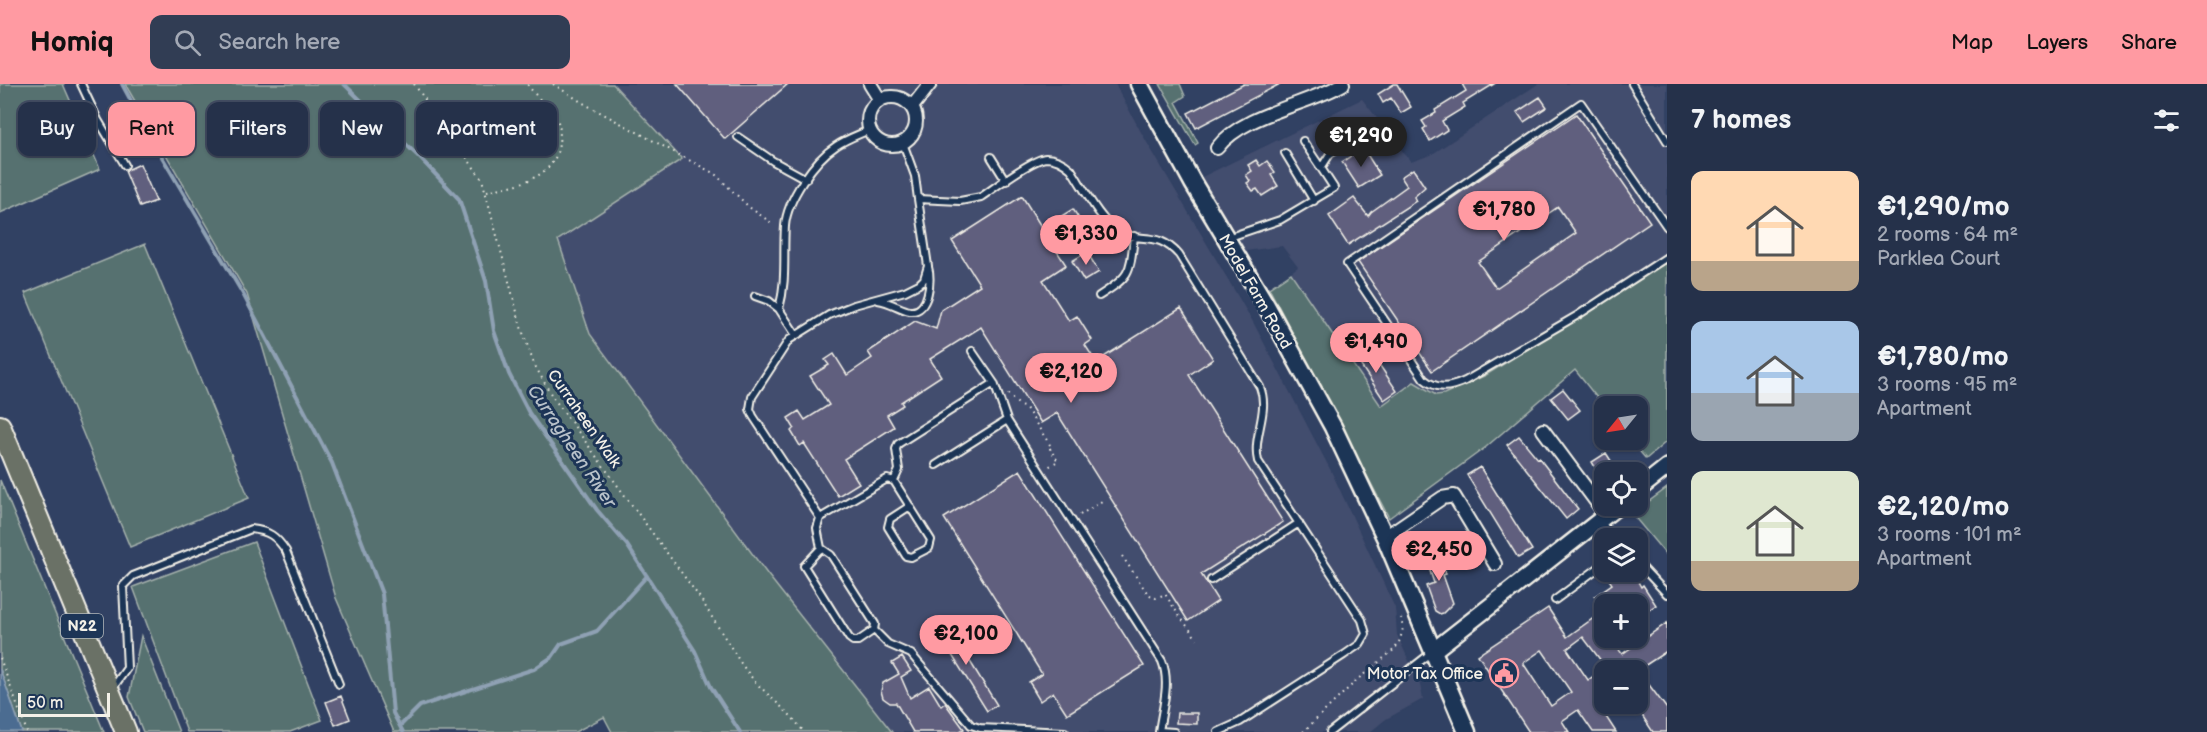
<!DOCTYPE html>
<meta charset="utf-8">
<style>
:root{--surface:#25314a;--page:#313d54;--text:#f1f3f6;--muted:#a3a9b5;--line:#424c62;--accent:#ff9aa2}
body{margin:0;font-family:"Balsamiq Sans",sans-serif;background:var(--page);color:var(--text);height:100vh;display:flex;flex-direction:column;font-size:22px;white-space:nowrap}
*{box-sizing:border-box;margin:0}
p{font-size:20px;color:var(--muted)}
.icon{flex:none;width:33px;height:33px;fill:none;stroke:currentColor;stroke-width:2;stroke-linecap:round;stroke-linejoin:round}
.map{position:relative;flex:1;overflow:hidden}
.side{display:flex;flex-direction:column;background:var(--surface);width:540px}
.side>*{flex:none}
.top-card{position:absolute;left:18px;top:18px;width:570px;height:54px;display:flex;gap:12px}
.needle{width:39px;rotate:240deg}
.fabs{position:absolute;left:1594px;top:312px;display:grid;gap:12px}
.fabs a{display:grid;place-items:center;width:54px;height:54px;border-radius:12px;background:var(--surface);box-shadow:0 2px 4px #0004,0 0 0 2px var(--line);font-size:30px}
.scale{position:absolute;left:18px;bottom:15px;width:92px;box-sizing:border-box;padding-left:6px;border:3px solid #f4f1e8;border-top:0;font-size:16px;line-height:21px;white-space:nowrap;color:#f4f1e8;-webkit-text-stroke:4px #1d3557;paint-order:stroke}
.price{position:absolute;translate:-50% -51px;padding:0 14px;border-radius:21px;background:var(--accent);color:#111;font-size:20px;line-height:39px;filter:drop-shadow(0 2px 3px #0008)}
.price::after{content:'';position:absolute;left:50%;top:36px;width:18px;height:14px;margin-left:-9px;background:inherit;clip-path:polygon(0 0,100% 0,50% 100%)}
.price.on{background:#222;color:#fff}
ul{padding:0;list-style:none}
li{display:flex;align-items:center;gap:18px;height:150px;padding:0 24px}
li span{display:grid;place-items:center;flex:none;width:168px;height:120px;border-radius:12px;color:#555}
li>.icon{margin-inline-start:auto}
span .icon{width:72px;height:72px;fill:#fffc;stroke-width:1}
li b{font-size:26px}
h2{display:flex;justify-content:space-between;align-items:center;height:72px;padding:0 24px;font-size:26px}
.pill{padding:0 21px;border-radius:12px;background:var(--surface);box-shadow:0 2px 4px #0004,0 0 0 2px var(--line);font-size:21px;line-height:54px}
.pill.on{background:var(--accent);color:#111}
header{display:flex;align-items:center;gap:36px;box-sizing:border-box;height:84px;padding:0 30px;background:var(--accent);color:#111}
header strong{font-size:28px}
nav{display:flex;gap:33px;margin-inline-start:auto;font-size:21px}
.search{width:420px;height:54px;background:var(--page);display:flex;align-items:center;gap:15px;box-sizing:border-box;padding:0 21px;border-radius:12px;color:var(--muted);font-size:22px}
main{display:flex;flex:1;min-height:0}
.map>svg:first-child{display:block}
</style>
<header>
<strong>Homiq</strong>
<div class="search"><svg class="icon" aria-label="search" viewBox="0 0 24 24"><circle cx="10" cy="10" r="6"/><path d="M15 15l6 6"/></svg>Search here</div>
<nav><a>Map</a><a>Layers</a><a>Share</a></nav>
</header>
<main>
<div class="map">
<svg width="1667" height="648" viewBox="0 0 1667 648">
<rect width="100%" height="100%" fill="#314163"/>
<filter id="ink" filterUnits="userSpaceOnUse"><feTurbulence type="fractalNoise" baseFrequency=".0167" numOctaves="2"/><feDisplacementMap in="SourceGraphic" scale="12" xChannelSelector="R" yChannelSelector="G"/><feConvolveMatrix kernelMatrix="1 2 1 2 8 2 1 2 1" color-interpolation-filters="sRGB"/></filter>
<g filter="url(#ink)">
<path fill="#434d6e" d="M613 0H1115L1142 50 1253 238 1331 387 1395 524 1397 551 1420 601 1423 615 1386 635 1370 648H892L768 491 590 250 557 156 682 75Z
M1538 0H1667V357L1646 375 1630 356H1638V322L1605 324 1575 286 1486 363 1389 434 1269 204 1298 183 1282 162 1245 167 1202 93 1362 15 1411 78 1431 71Z"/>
<path fill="#56716f" stroke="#a5b1ac" stroke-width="1.5" d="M0 0H63L100 85 0 129Z
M125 0H613L682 75 558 156 590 250 768 491 892 648H612L604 633 575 648H394L336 514 247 210Z
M1160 0H1180L1185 12 1176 18 1198 59 1195 61Z
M145 160 249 414 130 463 25 209Z
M1667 178V357L1646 375 1630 356H1638V322L1605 324 1575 286 1486 363 1389 434 1269 204 1291 189 1381 322 1414 298 1436 311 1444 310 1486 291Z
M0 396 104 648H22L0 585Z
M1667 404V472L1632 430Z
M254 458 322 636 290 648H187L133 503Z
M141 552 179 648H143L129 613Z"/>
<path fill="#4b6c91" stroke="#8fa1b4" stroke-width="1.5" d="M0 585 22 648H0Z"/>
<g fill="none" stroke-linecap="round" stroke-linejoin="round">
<path stroke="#8fa1b4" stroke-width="4" d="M122 0 152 56 243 210 332 379 382 510 393 629 403 648
M344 0 419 73 459 115 486 197 494 247 509 290 529 329 597 426 627 461 695 567 711 603 740 648
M400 642 420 622 534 585 552 573 561 560 597 547 647 492"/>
</g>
<path fill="#605e7e" stroke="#f4f1e8" stroke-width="1.5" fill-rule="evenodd" d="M677 0H788L725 55Z
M1244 0H1280L1196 44 1188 29Z
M1394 0H1397L1411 23 1401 29 1391 14 1383 19 1378 10Z
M1462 0H1494L1463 19 1465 23 1442 37 1447 46 1430 57 1423 45 1426 43 1422 37 1436 29 1435 26 1466 7Z
M1540 13 1547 23 1524 38 1517 28Z
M1576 30 1650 138 1432 287 1358 178ZM1558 123 1576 149 1496 204 1478 178Z
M1363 64 1380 91 1359 104 1342 78Z
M1256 76 1260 82 1267 77 1275 88 1271 91 1278 102 1262 112 1257 105 1253 107 1247 99 1250 97 1246 91 1252 87 1248 81Z
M140 80 156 117 140 123 125 87Z
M1413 85 1425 103 1414 113 1416 117 1348 161 1329 132 1354 114 1368 132 1371 128 1407 102 1401 93Z
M1022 112 1042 144 1073 125 1078 133 1047 152 1066 181 1043 196 1069 237 1077 232 1092 256 1085 261 1096 278 1181 224 1213 275 1189 291 1283 438 1201 490 1218 517 1188 537 1057 329 1041 339 981 243 930 275 941 292 901 318 903 321 887 331 894 343 844 375 859 399 838 412 804 359 800 362 791 347 794 344 788 334 799 327 805 336 829 321 810 292 829 281 825 276 834 270 847 291 872 274 868 268 915 237 936 245 941 226 980 201 952 157Z
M1087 168 1099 188 1084 197 1072 177Z
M1368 264 1397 307 1384 316 1355 273Z
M1563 305 1580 326 1568 335 1551 314Z
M1519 352 1538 375 1539 374 1578 425 1566 435 1507 361Z
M1606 369 1615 383 1607 388H1598L1592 378Z
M1480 383 1532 466 1518 474 1467 391Z
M1020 386 1144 582 1067 630 1053 608 1040 617 1034 607H1035L1029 598 1042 590 944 434Z
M1447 465 1450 474 1442 477 1446 490 1443 491 1453 519 1443 529 1440 530 1435 527 1426 502 1434 499 1425 472Z
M1611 488H1628L1634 497 1637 496 1641 503 1643 501 1656 521 1638 533V520H1601L1595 512 1612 500 1606 491Z
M1548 524 1567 553 1605 526V554H1611L1622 570 1667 539V567L1638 586 1667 625V648H1653L1637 624 1638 586H1608L1583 553 1567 565 1588 596 1605 584V605L1599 609 1601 612 1595 616 1616 648H1593L1578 626 1562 637 1569 648H1529L1478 571ZM1542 566 1571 608 1551 622 1523 579Z
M945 537 997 621 987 627 935 544Z
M902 573 911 587 901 593 910 614 929 602 941 622 945 619 964 645 958 648H913L896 619H890L883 614 881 607 883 599 899 590 892 579Z
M341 612 350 635 335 641 326 618Z
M1177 629H1197V640L1176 639Z"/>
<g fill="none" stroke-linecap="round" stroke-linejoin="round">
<g stroke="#f4f1e8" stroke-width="10">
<path id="service" d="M81 0 98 36 125 81
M1632 0 1667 57
M738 53 773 77 806 95
M1303 57 1321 84
M903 59 915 92 918 115 960 117 981 113C994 104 1032 75 1046 74 1056 74 1063 78 1071 85 1083 103 1101 139 1119 148 1143 160 1157 146 1179 171L1260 303C1270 328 1252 352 1258 377L1362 536 1366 550 1360 560 1344 571 1240 638 1218 648
M1285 69 1314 117
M991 73 1006 97
M918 115 928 182 924 195 919 200 905 207 854 221 829 231 789 256 752 313 750 325 753 332 820 434 817 444 821 464 831 471 875 540 874 546 888 560 911 570 971 641 980 644 1065 648
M1667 143 1581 19 1347 180 1424 295C1437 306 1450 304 1465 297L1578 231 1667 173
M1227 154 1280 136 1334 104 1321 84 1330 70 1372 44
M755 212 769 217 779 225
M1099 212C1131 192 1130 189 1134 152
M878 216C891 218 902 226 910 227 929 229 932 195 928 183
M796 251 779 225C787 196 783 171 785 142 787 116 814 76 836 62 846 55 858 51 869 46
M972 267 994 299 1007 336 1162 577C1171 599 1162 625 1159 648
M936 381 1007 336
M910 422 890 435 888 443 906 472 911 473 929 464 931 456 894 397 899 386 896 365 898 360 994 299
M820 434 887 395 894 397
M1599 437 1615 454
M821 464 804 482 849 554 853 557H858L874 546
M1638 479 1667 510
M1211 496 1299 439
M1555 516 1605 479
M112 605 127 584 123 502 133 492 251 445C269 447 276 452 286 467L339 600
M1160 647 1174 648
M1330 648 1431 569"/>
</g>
<g stroke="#f4f1e8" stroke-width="16">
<path id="minor" d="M870 0 880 16
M868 37a24 24 0 1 1 48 0a24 24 0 1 1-48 0Z
M912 23 930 0
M1217 64C1243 30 1307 21 1343 0
M1543 346 1606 431
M1385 453 1442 414 1454 412 1495 480"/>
</g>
<g stroke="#f4f1e8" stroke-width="20">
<path id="tertiary" d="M1638 406 1667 383
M1433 567 1618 422"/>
</g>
<g stroke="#f4f1e8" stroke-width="21">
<path id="secondary" d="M1139 0 1193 99 1266 221 1333 343 1385 453 1467 648"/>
</g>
<g stroke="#f4f1e8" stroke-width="24">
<path id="trunk" d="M0 342 126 648"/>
</g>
<path stroke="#f4f1e8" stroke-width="2" stroke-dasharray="1.5 4.5" stroke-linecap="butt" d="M414 0 482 95 521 243 534 280 552 312 700 514 742 581 756 599 792 633 804 648
M553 0 583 19 715 90 749 123 770 138 775 139
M487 107C516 101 556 95 559 59 560 51 561 43 557 36 549 23 536 13 527 0
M1008 310 1020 322 1026 324 1052 364 1050 365 1058 377 1048 383
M1080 431 1105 415
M1122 472 1148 510 1156 514 1165 510 1178 530 1197 555
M0 574 27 648
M1303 648 1358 595 1395 565 1400 556 1403 544 1401 534"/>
<use href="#service" stroke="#1d3557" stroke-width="6"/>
<use href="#minor" stroke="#1d3557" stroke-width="12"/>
<use href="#tertiary" stroke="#1d3557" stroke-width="15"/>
<use href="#secondary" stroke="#1d3557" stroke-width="16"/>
<use href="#trunk" stroke="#6a7166" stroke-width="20"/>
</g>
</g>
<defs>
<g id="civic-ring" transform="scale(1.5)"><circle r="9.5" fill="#1d3557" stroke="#ff9aa2" stroke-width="1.5"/><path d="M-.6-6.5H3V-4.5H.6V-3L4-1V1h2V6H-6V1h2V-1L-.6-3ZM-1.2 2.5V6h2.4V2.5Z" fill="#ff9aa2"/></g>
</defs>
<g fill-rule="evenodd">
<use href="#civic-ring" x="1504" y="589"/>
</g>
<g text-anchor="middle" stroke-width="6" stroke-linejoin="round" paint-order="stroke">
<rect fill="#1d3557" stroke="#b4b9bc" stroke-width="1.5" x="61" y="530" width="42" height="24" rx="4.5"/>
<g font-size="15" font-weight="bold" fill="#f4f1e8">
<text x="82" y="547">N22</text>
</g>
<g font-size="16" fill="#f4f1e8" stroke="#1d3557">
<text transform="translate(1256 207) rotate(60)" y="6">Model Farm Road</text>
<text transform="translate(585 334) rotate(55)" y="6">Curraheen Walk</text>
</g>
<g font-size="16" fill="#f4f1e8" stroke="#1d3557" text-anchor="end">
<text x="1483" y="595">Motor Tax Office</text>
</g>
<g font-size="18" font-style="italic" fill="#b9c2ca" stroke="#1d3557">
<text transform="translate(572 362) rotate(56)" y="6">Curragheen River</text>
</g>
</g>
</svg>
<div class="fabs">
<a><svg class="needle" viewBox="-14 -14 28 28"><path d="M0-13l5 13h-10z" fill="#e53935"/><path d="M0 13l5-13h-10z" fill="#a3a9b5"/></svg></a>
<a><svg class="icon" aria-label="locate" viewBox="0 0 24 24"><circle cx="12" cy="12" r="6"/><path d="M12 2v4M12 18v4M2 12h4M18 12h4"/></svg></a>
<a><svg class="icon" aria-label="layers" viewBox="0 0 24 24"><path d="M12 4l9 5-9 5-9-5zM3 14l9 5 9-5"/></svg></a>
<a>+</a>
<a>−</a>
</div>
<div class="scale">50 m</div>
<b class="price on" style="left:1361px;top:84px">€1,290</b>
<b class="price" style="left:1504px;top:158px">€1,780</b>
<b class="price" style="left:1086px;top:182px">€1,330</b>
<b class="price" style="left:1376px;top:290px">€1,490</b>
<b class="price" style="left:1071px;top:320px">€2,120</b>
<b class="price" style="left:1439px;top:498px">€2,450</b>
<b class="price" style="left:966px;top:582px">€2,100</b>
<div class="top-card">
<a class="pill">Buy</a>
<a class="pill on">Rent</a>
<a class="pill">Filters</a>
<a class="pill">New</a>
<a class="pill">Apartment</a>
</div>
</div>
<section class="side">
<h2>7 homes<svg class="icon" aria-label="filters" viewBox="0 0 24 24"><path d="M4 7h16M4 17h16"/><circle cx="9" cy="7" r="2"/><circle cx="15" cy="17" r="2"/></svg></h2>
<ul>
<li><span style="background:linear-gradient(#ffd9b3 75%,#b9a48a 0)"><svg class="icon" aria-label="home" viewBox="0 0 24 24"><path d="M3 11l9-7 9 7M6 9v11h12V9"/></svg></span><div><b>€1,290/mo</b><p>2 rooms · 64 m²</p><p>Parklea Court</p></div></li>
<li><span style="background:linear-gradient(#a9c7e8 60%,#9aa5b1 0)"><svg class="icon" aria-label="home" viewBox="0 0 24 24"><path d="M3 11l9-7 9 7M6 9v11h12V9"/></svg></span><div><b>€1,780/mo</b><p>3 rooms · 95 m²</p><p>Apartment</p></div></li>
<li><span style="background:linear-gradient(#dfe7d0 75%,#b9a48a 0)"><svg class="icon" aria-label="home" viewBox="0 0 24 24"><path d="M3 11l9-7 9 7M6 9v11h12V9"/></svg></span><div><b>€2,120/mo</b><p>3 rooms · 101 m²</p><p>Apartment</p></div></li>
</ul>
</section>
</main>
